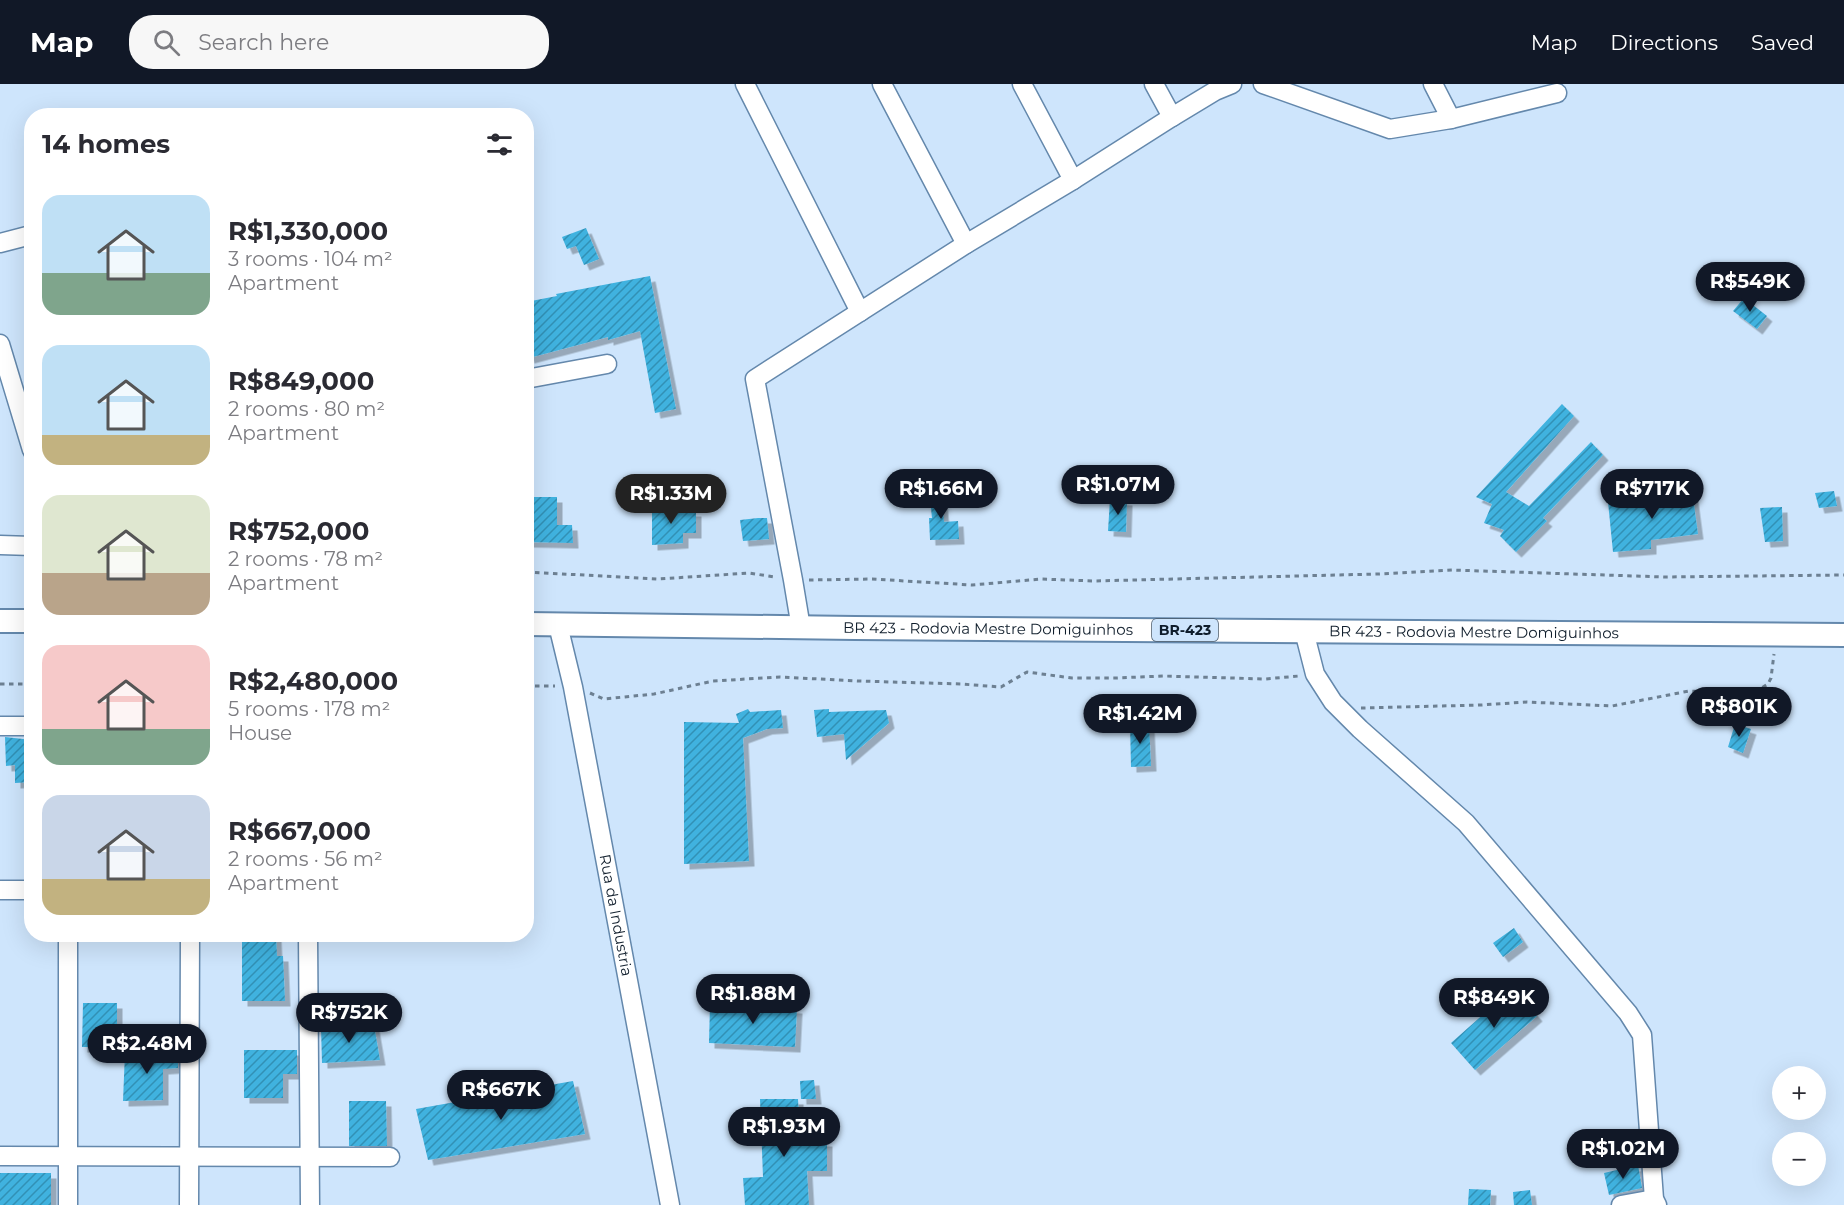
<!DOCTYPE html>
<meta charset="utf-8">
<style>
:root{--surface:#fff;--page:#f7f7f7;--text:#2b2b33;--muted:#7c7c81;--accent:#111827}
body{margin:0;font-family:Montserrat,sans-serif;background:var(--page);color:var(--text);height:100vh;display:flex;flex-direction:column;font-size:22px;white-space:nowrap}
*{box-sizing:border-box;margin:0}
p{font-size:20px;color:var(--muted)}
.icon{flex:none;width:33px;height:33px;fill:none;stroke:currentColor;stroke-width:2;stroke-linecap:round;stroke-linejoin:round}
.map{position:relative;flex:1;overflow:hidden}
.drawer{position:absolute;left:24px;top:24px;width:510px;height:834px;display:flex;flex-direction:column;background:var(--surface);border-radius:24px;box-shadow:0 6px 24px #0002}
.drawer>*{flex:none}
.buttons{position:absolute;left:1772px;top:982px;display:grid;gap:12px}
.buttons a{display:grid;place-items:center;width:54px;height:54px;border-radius:50%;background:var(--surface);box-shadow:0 6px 24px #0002;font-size:30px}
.price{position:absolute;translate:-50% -51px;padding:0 14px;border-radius:21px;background:var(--accent);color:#fff;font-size:20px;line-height:39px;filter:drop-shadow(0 2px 3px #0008)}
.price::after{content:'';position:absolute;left:50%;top:36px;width:18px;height:14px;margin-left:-9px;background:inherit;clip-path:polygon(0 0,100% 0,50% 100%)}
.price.on{background:#222;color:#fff}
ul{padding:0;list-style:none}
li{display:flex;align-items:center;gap:18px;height:150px;padding:0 18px}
li span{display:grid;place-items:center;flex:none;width:168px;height:120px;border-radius:18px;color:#555}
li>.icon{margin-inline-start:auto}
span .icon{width:72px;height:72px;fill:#fffc;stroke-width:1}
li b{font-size:26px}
h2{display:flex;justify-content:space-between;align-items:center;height:72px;padding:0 18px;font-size:26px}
header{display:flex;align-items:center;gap:36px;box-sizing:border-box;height:84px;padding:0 30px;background:var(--accent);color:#fff}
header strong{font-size:28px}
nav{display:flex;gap:33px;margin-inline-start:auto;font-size:21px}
.search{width:420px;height:54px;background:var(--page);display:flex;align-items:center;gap:15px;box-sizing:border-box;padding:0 21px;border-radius:24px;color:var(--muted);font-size:22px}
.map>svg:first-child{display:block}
</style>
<header>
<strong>Map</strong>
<div class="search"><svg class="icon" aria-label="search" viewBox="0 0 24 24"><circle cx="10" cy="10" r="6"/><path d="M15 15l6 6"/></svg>Search here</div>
<nav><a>Map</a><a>Directions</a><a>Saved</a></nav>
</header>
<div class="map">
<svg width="1844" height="1121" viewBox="0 0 1844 1121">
<defs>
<pattern id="building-hatch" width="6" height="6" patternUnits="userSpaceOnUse" patternTransform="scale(1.5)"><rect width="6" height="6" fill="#3fb2df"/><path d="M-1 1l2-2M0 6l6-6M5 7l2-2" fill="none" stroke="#3390b5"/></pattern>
<filter id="shadow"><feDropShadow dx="5.5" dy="5.5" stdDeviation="0" flood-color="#0004"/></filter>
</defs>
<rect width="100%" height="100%" fill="#cee5fc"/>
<path fill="url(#building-hatch)" filter="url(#shadow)" d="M586 144 599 175 584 181 576 162 567 165 562 153Z
M650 192 676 325 655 329 640 247 608 256V253L529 274 526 264V218L557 212 556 210Z
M1744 214 1767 232 1757 245 1733 227Z
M1562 320 1574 332 1506 408 1529 422 1591 358 1603 371 1543 434 1547 437 1516 468 1500 452 1504 446 1484 439 1492 420 1476 413Z
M941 404 944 438 958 437 959 455 930 456 929 434H932L929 405Z
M1692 405 1698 450 1651 456V465L1613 468 1608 418 1660 414 1659 409Z
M1834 407 1837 422 1819 424 1815 409Z
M526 413H557V441H572L573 459 526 458Z
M1110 415 1127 416 1126 448 1108 447Z
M652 422H668V427H696V449H683V459L652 461Z
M1782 423 1783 457 1765 458 1760 424Z
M758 434H767L769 455 743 457 740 436Z
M748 625 750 628 781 626 783 644 767 645 743 654 749 777 684 780V638L739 639 736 630Z
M829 625V628L886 626 889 639 846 676 844 650 817 653 814 626Z
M1130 639H1149L1151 682 1131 683Z
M1735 640 1751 645 1743 669 1728 663Z
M5 653 32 656V698L15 699V681L6 682Z
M1514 844 1523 858 1503 873 1493 859Z
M242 850H276L277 872H283L285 917H242Z
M1513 904 1537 932 1475 986 1451 959Z
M83 919H117V963H82Z
M710 920 797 924 795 963 709 959Z
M374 941 380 976 322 979 321 943Z
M244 966H297V990H283V1014H244Z
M125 968H178V984L163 985V1016L123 1017Z
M814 996 816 1015H801L800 997Z
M573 997 585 1050 428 1076 416 1025Z
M760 1015H798L800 1057H827V1087H807L809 1121H745L743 1094 763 1093Z
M349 1017H386L387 1062H349Z
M1638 1081 1642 1104 1609 1111 1604 1089Z
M0 1089H51V1121H0Z
M1469 1105 1491 1106 1490 1121H1468Z
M1530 1106 1532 1121H1514L1513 1108Z"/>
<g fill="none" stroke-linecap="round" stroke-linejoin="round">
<g stroke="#6488ac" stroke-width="21">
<g id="minor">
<path d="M745 0 860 228"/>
<path d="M882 0 966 160"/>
<path d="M1022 0 1073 96"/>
<path d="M1154 0 1172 33"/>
<path d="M1263 0 1390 45 1451 35 1557 9"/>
<path d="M1433 0 1451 35"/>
<path d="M0 159 31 151"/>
<path d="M0 260 32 366"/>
<path d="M526 295 607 280"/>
<path d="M0 461 32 462"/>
<path id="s1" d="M558 541 573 603 670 1121"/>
<path d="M801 544 793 496 755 295 966 160 1073 96 1172 33 1215 7 1232 0"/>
<path d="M1304 547 1315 590 1333 618 1360 645 1466 739 1628 929 1642 951 1654 1115 1657 1121"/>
<path d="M0 642H32"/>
<path d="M0 806H32"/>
<path d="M68 850V1121"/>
<path d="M308 850 310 1121"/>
<path d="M0 1072 390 1073"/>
<path d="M189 1121 190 850"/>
<path d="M1621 1121 1654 1115"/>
</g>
</g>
<g stroke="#6488ac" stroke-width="26">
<g id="major">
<path d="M0 537H32"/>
<path id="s2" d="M526 540 855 544 1844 551"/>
</g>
</g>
<path stroke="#6d8092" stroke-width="3" stroke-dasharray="4.5 4.5" stroke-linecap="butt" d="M526 488 658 495 749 489 775 493
M809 496 872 495 972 501 1041 495 1093 497 1378 490 1452 486 1665 493 1844 491
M0 600H32
M526 602H555
M590 609 604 615 654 610 713 597 780 593 858 597 961 600 1001 603 1027 588 1072 594H1116L1163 592 1265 595 1299 592
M1361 624 1481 621 1527 618 1612 622 1689 607 1752 610 1768 600 1771 594 1774 570"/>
<use href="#minor" stroke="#fff" stroke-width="18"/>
<use href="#major" stroke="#fff" stroke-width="22"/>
</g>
<g text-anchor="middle" stroke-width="6" stroke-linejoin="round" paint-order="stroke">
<rect fill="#cee5fc" stroke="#48596a" stroke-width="1.5" x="1152" y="535" width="66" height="22" rx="4.5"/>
<g font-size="14" font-weight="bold" fill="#0f1d2b">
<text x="1185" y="551">BR-423</text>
</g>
<g font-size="15" fill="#0f1d2b" stroke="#cee5fc">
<text dy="5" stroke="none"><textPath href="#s2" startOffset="462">BR 423 - Rodovia Mestre Domiguinhos</textPath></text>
<text dy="5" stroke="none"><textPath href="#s2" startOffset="948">BR 423 - Rodovia Mestre Domiguinhos</textPath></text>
<text dy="5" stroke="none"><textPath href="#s1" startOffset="296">Rua da Industria</textPath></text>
</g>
</g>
</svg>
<div class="buttons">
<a>+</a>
<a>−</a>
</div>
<b class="price" style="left:1750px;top:229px">R$549K</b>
<b class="price" style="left:1118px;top:432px">R$1.07M</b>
<b class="price" style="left:941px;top:436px">R$1.66M</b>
<b class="price" style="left:1652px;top:436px">R$717K</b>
<b class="price on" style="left:671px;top:441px">R$1.33M</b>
<b class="price" style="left:1739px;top:654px">R$801K</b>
<b class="price" style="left:1140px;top:661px">R$1.42M</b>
<b class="price" style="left:753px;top:941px">R$1.88M</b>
<b class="price" style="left:1494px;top:945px">R$849K</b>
<b class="price" style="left:349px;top:960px">R$752K</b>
<b class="price" style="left:147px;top:991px">R$2.48M</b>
<b class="price" style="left:501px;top:1037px">R$667K</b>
<b class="price" style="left:784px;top:1074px">R$1.93M</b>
<b class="price" style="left:1623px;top:1096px">R$1.02M</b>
<section class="drawer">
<h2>14 homes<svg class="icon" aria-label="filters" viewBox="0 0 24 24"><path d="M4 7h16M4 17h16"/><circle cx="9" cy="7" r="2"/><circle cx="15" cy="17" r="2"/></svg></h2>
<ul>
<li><span style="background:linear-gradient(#bfe0f5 65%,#7fa58c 0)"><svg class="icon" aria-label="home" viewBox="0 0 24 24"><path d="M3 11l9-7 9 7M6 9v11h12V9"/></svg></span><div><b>R$1,330,000</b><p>3 rooms · 104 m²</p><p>Apartment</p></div></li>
<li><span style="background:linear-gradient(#bfe0f5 75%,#c2b280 0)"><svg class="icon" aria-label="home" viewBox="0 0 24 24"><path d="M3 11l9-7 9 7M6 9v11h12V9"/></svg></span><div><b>R$849,000</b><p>2 rooms · 80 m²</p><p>Apartment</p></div></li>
<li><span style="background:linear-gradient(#dfe7d0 65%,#b9a48a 0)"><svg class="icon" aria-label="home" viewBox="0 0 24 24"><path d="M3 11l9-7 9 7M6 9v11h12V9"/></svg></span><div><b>R$752,000</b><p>2 rooms · 78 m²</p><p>Apartment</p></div></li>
<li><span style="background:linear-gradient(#f6c9c9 70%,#7fa58c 0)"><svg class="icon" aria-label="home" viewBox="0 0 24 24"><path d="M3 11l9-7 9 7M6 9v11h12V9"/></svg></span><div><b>R$2,480,000</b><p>5 rooms · 178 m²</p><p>House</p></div></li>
<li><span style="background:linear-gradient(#c9d6e8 70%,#c2b280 0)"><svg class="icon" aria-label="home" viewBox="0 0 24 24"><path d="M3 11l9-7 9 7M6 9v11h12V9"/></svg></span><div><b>R$667,000</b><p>2 rooms · 56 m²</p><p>Apartment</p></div></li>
</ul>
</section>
</div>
